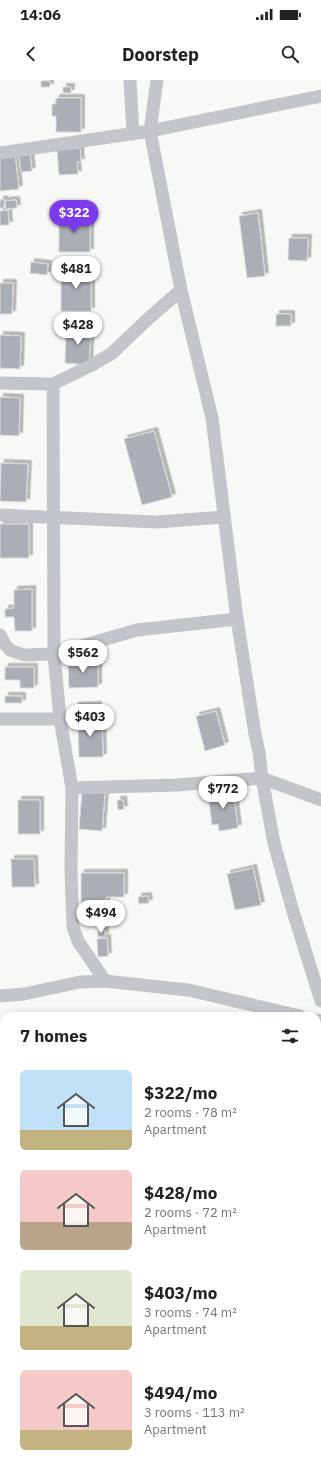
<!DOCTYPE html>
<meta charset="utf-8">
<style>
:root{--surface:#fff;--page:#f6f6f6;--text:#202124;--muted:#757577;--accent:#7c3aed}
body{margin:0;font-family:"IBM Plex Sans",sans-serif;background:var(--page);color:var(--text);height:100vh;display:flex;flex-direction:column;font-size:15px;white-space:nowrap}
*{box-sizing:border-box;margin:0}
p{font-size:13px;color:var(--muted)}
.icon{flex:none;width:22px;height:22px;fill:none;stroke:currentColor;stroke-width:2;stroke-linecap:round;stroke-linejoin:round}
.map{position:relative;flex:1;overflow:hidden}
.details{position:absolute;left:0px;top:932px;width:321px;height:456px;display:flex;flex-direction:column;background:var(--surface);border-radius:12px 12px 0 0;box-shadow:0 2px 10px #0003}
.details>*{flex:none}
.price{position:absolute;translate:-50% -34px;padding:0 9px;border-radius:14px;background:#fff;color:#222;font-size:13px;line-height:26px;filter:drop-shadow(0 1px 2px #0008)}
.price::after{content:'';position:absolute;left:50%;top:24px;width:12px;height:9px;margin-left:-6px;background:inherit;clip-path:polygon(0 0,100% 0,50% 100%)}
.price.current{background:var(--accent);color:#fff}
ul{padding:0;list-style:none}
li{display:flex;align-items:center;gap:12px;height:100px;padding:0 20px}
li span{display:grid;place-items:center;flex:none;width:112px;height:80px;border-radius:6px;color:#555}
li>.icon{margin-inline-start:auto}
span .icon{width:48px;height:48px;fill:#fffc;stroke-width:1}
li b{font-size:17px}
h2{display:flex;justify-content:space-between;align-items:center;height:48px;padding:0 20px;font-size:17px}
.status{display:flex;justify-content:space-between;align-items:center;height:28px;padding:0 20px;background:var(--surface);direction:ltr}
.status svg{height:11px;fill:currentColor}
header{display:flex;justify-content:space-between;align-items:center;height:52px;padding:0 20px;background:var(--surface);font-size:18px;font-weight:700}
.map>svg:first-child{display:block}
</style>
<div class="status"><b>14:06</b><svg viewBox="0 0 49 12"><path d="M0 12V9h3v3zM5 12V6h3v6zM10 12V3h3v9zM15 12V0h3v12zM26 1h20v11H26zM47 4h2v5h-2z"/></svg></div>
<header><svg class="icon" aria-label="back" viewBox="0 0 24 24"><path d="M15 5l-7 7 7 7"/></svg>Doorstep<svg class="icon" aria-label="search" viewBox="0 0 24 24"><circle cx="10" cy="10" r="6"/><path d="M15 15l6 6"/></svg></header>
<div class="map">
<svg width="321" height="1388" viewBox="0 0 321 1388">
<defs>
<filter id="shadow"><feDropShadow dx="3.5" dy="-3.5" stdDeviation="0" flood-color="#0004"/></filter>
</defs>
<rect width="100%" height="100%" fill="#f8f8f6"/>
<path fill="#aaafb5" stroke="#dadad9" filter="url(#shadow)" d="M41 1H50V7H41Z
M63 7H71V13H63Z
M56 18H81V52H56V36H52V24H56Z
M80 68 81 82H77L78 94 59 95 57 70Z
M15 75 19 109 0 111V77Z
M19 75H30L32 91 21 92Z
M4 119V128H0V120Z
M16 120 17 128 6 129 5 121Z
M8 130 9 145H0V131Z
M258 133 265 196 247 198 239 136Z
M59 137H90V172H59Z
M289 158H308L307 181 288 180Z
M31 182 48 184 47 195 30 193Z
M61 189H91V231H61Z
M0 203H13L12 234H0Z
M276 234H291V246H276Z
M66 248 91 249 89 285 65 283Z
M0 255 21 256 20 289 0 288Z
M0 317 20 318 19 356 0 355Z
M154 351 172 417 142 425 124 359Z
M1 383 28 384 26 422 0 421Z
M0 444H29V478H0Z
M32 509V551H15L14 537H5V529L14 528V510Z
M68 580H98V607L69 608Z
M5 587H34V608H20V600H5Z
M5 616H22V623H5Z
M98 625V637L75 638V626Z
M216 631 225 665 205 671 196 636Z
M78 640H102L103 677H79Z
M233 710 238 748 219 751 218 744 212 745 208 713Z
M82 711 105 713 102 751 79 749Z
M18 720H40V754H18Z
M117 720H123L124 729 118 730Z
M11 779H34L35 807H12Z
M253 788 261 825 235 830 227 794Z
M81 793H124V817H106V832H81Z
M148 816 149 823 139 824 138 817Z
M98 851H105V856L98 857Z
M107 858 108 876 98 877 97 859Z"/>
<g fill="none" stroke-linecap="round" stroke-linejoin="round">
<path stroke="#c2c5c9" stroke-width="13" d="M130 0 133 54
M157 0 150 51 181 210 212 338 237 539 255 654 259 672 262 698 321 720
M0 73 150 51 321 16
M0 303 53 304 90 286 111 274 149 238 181 210
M53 304 54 574 60 639 72 708 71 791 73 847 78 861 105 901
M0 435 157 442 224 437
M0 555 4 563 10 570 24 575 54 574 137 550 237 539
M0 639H60
M72 708 177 705 262 698 274 763 292 828 321 921
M0 916 24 914 80 902 105 901 188 910 300 936
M317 940 321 941
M317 1367 321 1354
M305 1388 307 1384"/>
</g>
</svg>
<b class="price current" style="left:74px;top:154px">$322</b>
<b class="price" style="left:76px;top:210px">$481</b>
<b class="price" style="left:78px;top:266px">$428</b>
<b class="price" style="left:83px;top:594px">$562</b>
<b class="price" style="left:90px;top:658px">$403</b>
<b class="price" style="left:223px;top:730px">$772</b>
<b class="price" style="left:101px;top:854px">$494</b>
<section class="details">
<h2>7 homes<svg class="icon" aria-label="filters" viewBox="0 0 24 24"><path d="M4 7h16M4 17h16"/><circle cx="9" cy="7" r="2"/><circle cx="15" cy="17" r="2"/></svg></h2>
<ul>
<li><span style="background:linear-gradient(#bfe0f5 75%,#c2b280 0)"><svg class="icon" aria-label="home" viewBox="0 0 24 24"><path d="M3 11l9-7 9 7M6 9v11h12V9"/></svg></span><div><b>$322/mo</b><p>2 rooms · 78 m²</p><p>Apartment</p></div></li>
<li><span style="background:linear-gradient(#f6c9c9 65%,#b9a48a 0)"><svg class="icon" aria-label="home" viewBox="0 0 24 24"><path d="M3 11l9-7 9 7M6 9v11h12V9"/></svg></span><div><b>$428/mo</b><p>2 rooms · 72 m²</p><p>Apartment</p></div></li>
<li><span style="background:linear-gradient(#dfe7d0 70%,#c2b280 0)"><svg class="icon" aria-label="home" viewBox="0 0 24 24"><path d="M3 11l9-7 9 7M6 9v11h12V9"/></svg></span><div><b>$403/mo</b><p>3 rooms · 74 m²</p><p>Apartment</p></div></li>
<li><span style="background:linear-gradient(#f6c9c9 75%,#c2b280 0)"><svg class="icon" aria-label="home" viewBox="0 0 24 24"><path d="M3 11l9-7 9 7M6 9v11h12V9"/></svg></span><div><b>$494/mo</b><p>3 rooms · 113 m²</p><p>Apartment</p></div></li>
</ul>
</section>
</div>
